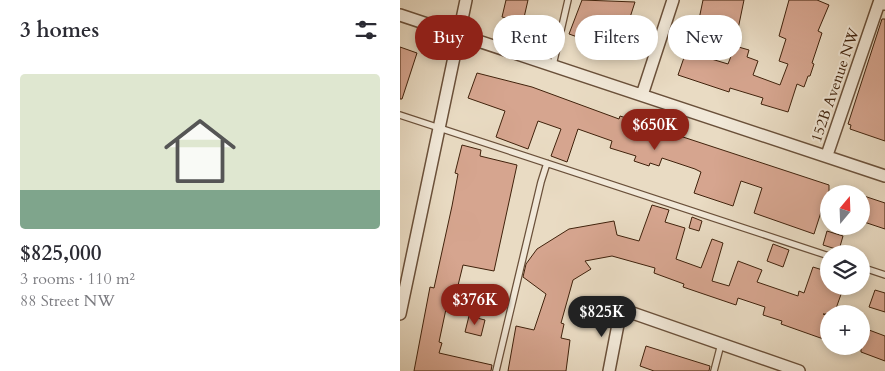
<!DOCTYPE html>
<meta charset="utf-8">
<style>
:root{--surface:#fff;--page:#f2f2f3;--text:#2b2b33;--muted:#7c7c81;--line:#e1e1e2;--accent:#8f2418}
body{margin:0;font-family:Cardo,serif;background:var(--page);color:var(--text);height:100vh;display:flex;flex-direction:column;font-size:19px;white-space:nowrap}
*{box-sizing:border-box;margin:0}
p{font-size:16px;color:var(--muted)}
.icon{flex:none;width:28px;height:28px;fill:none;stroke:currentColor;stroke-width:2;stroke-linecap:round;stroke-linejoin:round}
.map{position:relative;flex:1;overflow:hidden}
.drawer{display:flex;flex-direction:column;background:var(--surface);width:400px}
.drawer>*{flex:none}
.banner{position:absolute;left:15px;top:15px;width:395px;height:45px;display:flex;gap:10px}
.needle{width:32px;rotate:19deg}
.controls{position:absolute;left:420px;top:185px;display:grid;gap:10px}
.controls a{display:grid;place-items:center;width:50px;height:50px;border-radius:50%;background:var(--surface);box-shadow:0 2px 8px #0003;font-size:25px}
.price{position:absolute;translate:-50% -42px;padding:0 11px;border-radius:18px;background:var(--accent);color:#fff;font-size:16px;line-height:32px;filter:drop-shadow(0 1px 2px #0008)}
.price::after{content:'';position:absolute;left:50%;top:30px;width:15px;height:11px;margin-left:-8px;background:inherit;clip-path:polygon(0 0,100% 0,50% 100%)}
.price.active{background:#222;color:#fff}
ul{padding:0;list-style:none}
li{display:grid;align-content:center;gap:10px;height:265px;padding:0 20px}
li+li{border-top:1px solid var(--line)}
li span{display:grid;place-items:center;height:155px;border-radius:5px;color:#555}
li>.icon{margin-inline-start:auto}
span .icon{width:90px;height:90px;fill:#fffc;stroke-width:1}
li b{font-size:21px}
h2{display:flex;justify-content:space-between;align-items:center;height:60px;padding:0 20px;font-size:21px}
.tag{padding:0 18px;border-radius:22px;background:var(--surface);box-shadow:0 2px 8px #0003;font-size:18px;line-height:45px}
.tag.active{background:var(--accent);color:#fff}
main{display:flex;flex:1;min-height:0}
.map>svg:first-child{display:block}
</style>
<main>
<section class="drawer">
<h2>3 homes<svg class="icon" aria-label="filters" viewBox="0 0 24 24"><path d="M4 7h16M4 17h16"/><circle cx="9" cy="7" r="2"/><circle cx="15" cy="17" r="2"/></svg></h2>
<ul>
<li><span style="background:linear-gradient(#dfe7d0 75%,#7fa58c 0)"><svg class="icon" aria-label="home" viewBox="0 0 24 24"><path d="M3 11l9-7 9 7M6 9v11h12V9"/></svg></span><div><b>$825,000</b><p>3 rooms · 110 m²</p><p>88 Street NW</p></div></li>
</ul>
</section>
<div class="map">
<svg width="485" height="371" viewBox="0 0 485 371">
<rect width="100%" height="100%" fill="#e9dbc3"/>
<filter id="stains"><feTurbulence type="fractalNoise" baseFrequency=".004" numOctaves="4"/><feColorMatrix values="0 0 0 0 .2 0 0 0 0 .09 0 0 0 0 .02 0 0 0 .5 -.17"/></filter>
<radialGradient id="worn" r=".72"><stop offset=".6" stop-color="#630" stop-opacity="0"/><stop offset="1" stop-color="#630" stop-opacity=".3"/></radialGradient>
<path fill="#d6a58f" stroke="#40220c" d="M106 0H128L123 22 102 17Z
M182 0 235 2 225 33 231 35 225 54 169 34Z
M303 0H344L337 34 317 30 308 58 328 64 335 46 349 50 347 57 358 61 353 75 380 85 388 64 379 61 386 39 379 36 389 0H417L429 5 418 31 422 33 412 63 414 64 410 76H408L404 87 397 84 388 112 361 104 363 98 330 88 329 92 278 75 290 40 286 38 291 22 298 24Z
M482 19H485V141L450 129 451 125 448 124Z
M0 47 17 53 2 99H0Z
M77 73 132 87 219 119 220 116 242 123 273 136 283 137 429 185V211L422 209 414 234 354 213 362 188 341 181 333 206 294 193 301 172 295 169 262 158 259 166 250 163 249 166 234 161 236 156 210 148 212 141 178 129 167 162 151 156 161 129 138 121 128 149 96 137 105 111 68 98Z
M62 145 81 150 80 156 117 165 94 271 63 265 52 310 46 309 39 342 42 343 39 353 92 365 91 371H14L30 287 34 288 52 206 58 174 55 173Z
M461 195 485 203V229L461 221Z
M252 205 269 210 265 222 285 228 276 259 301 268 312 239 323 243 312 281 329 286 338 261 362 270 357 282 398 296 399 291 404 293 413 267 429 272V286H444L434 314H423L429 316V341L381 324 382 321 363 315 365 307 338 298 336 305 283 287 284 284 254 273 255 268 212 256 185 261 191 269 173 280 161 323 164 324 161 338 170 340 166 371H108L116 326 134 330 146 294 123 277 126 264 137 249 169 229 214 221 217 235 239 241Z
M292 217 302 221 299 231 289 228Z
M427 231 443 236 439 250 423 245Z
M373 244 389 250 383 267 367 261Z
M475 290 485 293V312L469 307Z
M69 316 85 320 81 336 65 332Z
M461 327 485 336V361L461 352Z
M246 346 310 366 309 371H254L240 366Z"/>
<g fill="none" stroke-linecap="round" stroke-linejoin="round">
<g stroke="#6a503a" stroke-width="8">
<path id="lane" d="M153 65 168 0
M0 115 429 256
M461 267 485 275
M96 371 141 182 147 163
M314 371 321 344"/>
</g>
<g stroke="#6a503a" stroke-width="14">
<path id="street" d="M0 15 485 176
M242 95 273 0
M427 155 479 3 485 4
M0 314 66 0
M209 371 221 309 399 371"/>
</g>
<use href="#lane" stroke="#f1e8d8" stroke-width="5.5"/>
<use href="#street" stroke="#f1e8d8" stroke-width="11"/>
</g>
<g text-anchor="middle" stroke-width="4" stroke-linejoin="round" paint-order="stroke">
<g font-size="15" fill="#40220c" stroke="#f1e8d8">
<text transform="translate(435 85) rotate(-71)" y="5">152B Avenue NW</text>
</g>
</g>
<rect width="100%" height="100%" filter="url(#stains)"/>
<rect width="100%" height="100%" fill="url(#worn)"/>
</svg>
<div class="controls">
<a><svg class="needle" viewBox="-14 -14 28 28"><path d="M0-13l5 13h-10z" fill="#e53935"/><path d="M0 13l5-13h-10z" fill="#7c7c81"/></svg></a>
<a><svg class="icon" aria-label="layers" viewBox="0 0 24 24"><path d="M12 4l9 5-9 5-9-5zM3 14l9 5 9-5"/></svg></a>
<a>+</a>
</div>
<b class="price" style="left:255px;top:151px">$650K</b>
<b class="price" style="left:75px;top:326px">$376K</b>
<b class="price active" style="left:202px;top:338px">$825K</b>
<div class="banner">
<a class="tag active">Buy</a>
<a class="tag">Rent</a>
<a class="tag">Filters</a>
<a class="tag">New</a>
</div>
</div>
</main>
